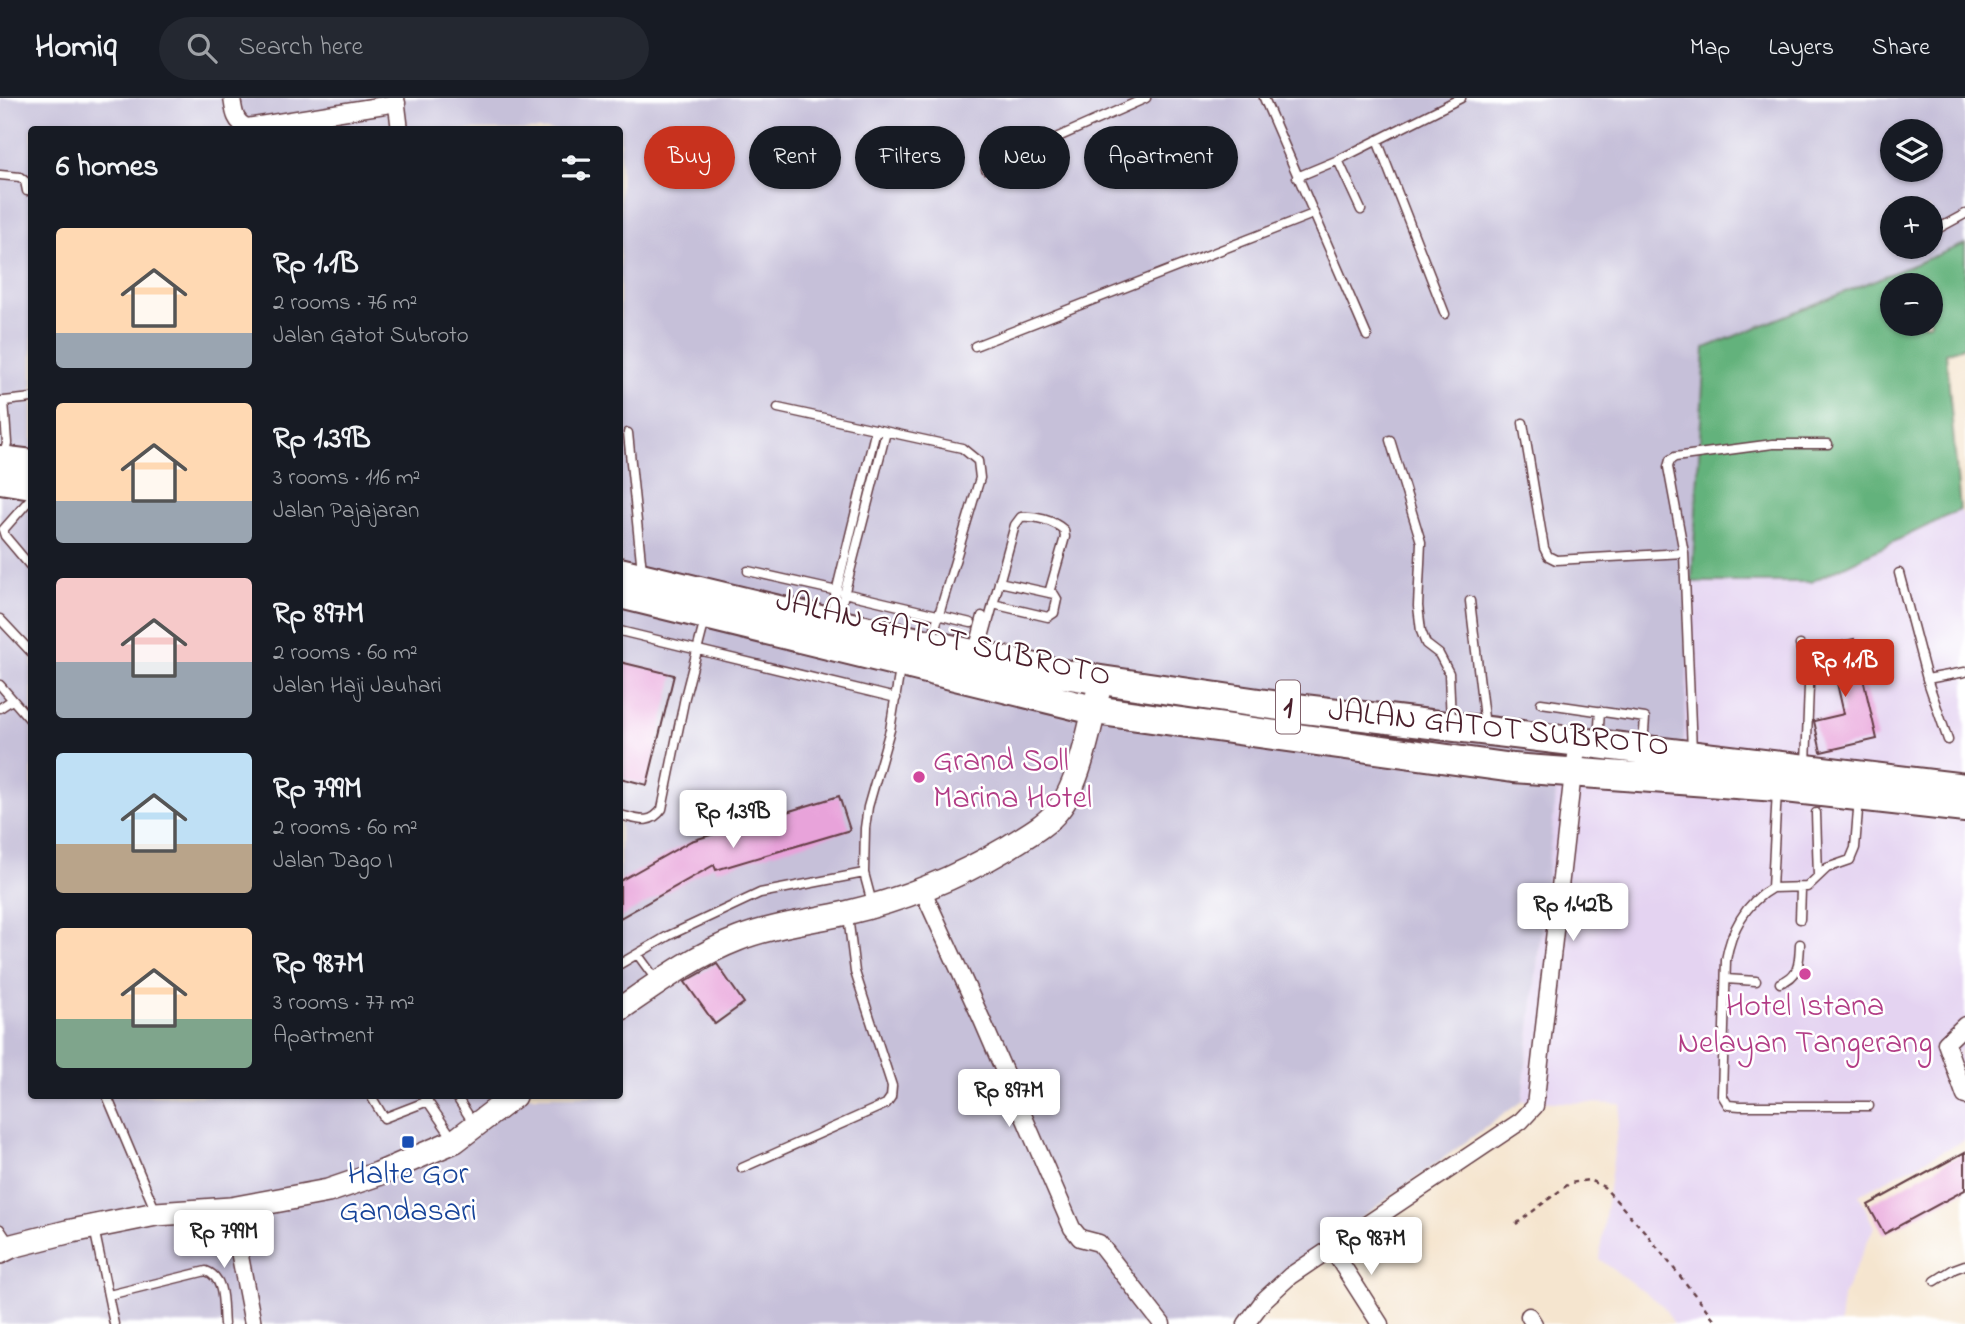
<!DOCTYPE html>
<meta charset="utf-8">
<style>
:root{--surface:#171b24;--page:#242831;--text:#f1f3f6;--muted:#9ea1a6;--line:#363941;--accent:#c8321e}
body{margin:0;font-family:"Indie Flower",sans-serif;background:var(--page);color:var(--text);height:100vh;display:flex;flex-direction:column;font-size:26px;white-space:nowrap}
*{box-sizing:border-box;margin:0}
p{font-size:23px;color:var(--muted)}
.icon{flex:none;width:38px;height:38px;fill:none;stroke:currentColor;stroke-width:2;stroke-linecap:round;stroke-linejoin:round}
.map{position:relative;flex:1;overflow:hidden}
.details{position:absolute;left:28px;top:28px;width:595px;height:973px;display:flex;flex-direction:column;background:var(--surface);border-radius:7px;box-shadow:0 2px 5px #0004}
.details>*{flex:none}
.guide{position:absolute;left:644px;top:28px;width:665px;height:63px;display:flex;gap:14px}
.tools{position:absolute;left:1880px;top:21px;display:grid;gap:14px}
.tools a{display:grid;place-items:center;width:63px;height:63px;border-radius:50%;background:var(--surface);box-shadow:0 2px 5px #0004;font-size:35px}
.price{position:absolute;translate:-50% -60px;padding:0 16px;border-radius:7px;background:#fff;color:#222;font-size:23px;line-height:46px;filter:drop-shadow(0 2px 4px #0008)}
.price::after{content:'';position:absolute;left:50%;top:42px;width:21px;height:16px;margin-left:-10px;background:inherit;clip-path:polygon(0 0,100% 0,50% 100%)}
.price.current{background:var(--accent);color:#fff}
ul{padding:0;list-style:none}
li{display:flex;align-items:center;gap:21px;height:175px;padding:0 28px}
li span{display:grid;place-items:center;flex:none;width:196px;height:140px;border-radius:7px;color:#555}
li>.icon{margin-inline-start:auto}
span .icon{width:84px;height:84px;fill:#fffc;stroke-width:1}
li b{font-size:30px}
h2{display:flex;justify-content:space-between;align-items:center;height:84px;padding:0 28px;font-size:30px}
.pill{padding:0 24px;border-radius:32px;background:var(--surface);box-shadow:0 2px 5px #0004;font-size:24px;line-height:63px}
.pill.current{background:var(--accent);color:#fff}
header{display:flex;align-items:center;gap:42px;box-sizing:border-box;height:98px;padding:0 35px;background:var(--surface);border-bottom:2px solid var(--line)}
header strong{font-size:33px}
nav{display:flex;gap:38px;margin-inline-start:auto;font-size:24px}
.search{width:490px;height:63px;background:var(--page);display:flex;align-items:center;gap:18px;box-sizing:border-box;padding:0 24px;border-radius:38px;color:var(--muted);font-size:26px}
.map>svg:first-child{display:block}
</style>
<header>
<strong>Homiq</strong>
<div class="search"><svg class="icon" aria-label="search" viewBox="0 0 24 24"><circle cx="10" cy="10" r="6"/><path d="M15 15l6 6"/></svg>Search here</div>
<nav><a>Map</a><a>Layers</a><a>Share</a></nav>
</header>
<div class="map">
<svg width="1965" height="1226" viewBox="0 0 1965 1226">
<rect width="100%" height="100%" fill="#fff"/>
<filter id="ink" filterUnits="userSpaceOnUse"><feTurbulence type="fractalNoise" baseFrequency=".0143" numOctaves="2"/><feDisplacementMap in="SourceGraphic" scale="14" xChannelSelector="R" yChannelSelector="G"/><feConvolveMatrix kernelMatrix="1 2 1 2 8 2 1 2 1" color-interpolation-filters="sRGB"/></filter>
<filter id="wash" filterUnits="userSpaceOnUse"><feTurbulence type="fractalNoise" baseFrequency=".00686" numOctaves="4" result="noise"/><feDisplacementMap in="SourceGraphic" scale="28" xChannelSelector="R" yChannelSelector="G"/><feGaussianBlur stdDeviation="1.57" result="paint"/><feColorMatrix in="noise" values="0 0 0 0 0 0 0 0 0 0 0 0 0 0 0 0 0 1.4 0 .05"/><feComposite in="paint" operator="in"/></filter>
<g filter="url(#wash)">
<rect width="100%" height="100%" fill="#f5e5cf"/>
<path fill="#e4d3f1" d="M1960 412 1965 418V951L1959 954 1965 968V1042L1859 1096 1874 1129 1843 1198 1840 1226H1674L1663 1208 1599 1161 1621 1006 1522 1003 1558 677 1681 687 1692 484H1811Z"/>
<path fill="#c6c0d9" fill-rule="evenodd" d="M0 0H1965V146L1705 250 1681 688 1558 678 1522 1003 1277 1181 1235 1226H0ZM32 32H620V998H32ZM1892 33H1930V72H1892ZM1892 110H1930V149H1892Z"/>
<path fill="#64b27c" stroke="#576854" stroke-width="2" fill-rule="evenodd" d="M1965 146V248L1946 255 1960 412 1811 484H1692L1705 250ZM1892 187H1930V226H1892Z"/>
<g id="blocks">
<path fill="#e8a3da" d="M1854 541 1877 641 1821 654 1814 623 1844 616 1834 572 1813 575 1809 559 1830 555 1828 547Z
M620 564 674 577 647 687 620 680Z
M839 698 850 732 716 772 714 767 620 820V783L691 743Z
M717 866 744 905 715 926 685 884Z
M1965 1054V1092L1884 1136 1868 1107Z"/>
</g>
</g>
<g filter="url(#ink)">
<use href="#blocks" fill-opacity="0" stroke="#643d44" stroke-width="2"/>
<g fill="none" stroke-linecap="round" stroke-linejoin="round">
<g stroke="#643d44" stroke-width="11">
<path id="service" d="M1264 0 1367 238
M1377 42 1445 216
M1338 62 1361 112
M986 71 1146 0
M0 77 20 79 25 83 27 93
M1297 79 1338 62 1461 0
M1930 135 1965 116
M975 248 1313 116
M0 303H4L7 345 4 358
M4 303 32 300
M778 310 962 350 978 363 980 380 931 543
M1523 325 1544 450 1548 458 1556 462 1684 455 1692 653
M628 335 642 473
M1390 342 1421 444 1418 508 1421 533 1426 546 1439 556 1449 575 1451 625
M32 399 3 432 5 438 32 470
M1684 455 1668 369 1670 362 1675 359 1773 346H1828
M748 473 837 493
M1899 475 1927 581 1948 642
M844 495 971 525
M1470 503 1485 628
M993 506 1048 519 1054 515 1057 501 1054 496 999 484
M830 519 876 331
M838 520 886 334
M0 521 32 555
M620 533 896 600
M1800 547 1809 588 1806 666
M973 553 982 518
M980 554 1015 427 1021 419C1035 418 1053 422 1064 432L1065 439 1049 495
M1927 581 1965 574
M0 587 32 624
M1541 605 1645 620 1643 647
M0 610 12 602
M1598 642 1600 613
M1777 692 1772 790C1745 805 1731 833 1726 862L1722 997 1728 1007 1740 1008H1869
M1816 715 1818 778
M620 717C637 721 650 728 662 711L685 599 705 522
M1772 790 1807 789 1827 770 1850 762 1855 750 1858 712
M872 805 864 775 865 730 868 709 890 632 900 571
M1800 821 1801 791
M638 857 657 883
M620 866 668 838 760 795 864 775
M1726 881 1756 883
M1780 885C1800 878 1799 865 1800 846
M107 998 156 1114
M371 998 384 1020 428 1003
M424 998 454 1042
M456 998 474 1026
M742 1070 886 1006 891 999 892 988 855 874 848 818
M94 1130 114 1226
M0 1131 10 1146
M1935 1183 1954 1171 1965 1167
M109 1197 206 1173C226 1180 222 1208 224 1226"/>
</g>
<g stroke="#643d44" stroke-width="19">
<path id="minor" d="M232 0C234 12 234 24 247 29L397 5
M396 0 400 32
M922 791 982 922 1072 1130 1080 1140 1099 1145 1162 1226
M1965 927 1946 945 1965 998
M231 1111 253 1226
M1332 1151 1380 1226
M1529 1218 1534 1226
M1246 1226 1264 1202 1290 1178 1521 1023 1535 1008 1573 675 1579 642"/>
</g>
<g stroke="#643d44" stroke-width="26">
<path id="secondary" d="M620 911C658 885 694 858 738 841 771 828 810 823 846 815 902 802 958 779 1007 750 1024 739 1046 728 1058 712 1081 685 1092 618 1101 582
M0 1154 12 1148 67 1134 156 1116 231 1111 328 1093 378 1076 455 1043 514 998"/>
</g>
<g stroke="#643d44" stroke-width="32">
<path id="trunk" d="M0 362 32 366
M0 381 32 386
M620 474 829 524 1058 575 1101 582 1279 608 1965 690
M620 496 1094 612 1513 670 1777 689 1965 710"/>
</g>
<path stroke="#643d44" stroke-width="2.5" stroke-dasharray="5 5" stroke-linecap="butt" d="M1516 1126 1570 1085 1589 1082 1604 1089 1645 1134 1718 1226"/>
<use href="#service" stroke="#fff" stroke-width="8"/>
<use href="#minor" stroke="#fff" stroke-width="16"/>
<use href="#secondary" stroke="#fff" stroke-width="23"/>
<use href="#trunk" stroke="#fff" stroke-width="28"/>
</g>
</g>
<g fill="#d1479c" stroke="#fff" stroke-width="2.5">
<circle cx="919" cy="679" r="7"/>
<circle cx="1805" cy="876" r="7"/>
</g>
<rect fill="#1a4fb4" stroke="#fff" stroke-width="2.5" x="401" y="1037" width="14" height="14" rx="3.5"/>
<g text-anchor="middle" stroke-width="5" stroke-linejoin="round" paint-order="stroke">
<rect fill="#fff" stroke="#80626b" stroke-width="2" x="1276" y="582.5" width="24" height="53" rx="5"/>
<g font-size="30" font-weight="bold" fill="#4a1f2b">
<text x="1288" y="619">1</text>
</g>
<g font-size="32" fill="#4a1f2b" stroke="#fff">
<text transform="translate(944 538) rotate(13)" y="11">JALAN GATOT SUBROTO</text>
<text transform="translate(1499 628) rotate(6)" y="11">JALAN GATOT SUBROTO</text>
</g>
<g font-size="32" fill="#b23c85" stroke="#fff" text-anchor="start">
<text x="933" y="672">Grand Soll<tspan x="933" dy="37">Marina Hotel</tspan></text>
<text x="1805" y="917" text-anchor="middle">Hotel Istana<tspan x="1805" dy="37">Nelayan Tangerang</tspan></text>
</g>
<g font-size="32" fill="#164399" stroke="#fff">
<text x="408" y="1085">Halte Gor<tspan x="408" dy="37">Gandasari</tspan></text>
</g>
</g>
</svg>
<div class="tools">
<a><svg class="icon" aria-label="layers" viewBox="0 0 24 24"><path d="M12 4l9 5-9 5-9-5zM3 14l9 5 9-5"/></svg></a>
<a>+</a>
<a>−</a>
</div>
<b class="price current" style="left:1845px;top:601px">Rp 1.1B</b>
<b class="price" style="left:733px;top:752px">Rp 1.39B</b>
<b class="price" style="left:1573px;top:845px">Rp 1.42B</b>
<b class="price" style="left:1009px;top:1031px">Rp 897M</b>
<b class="price" style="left:224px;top:1172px">Rp 799M</b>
<b class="price" style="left:1371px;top:1179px">Rp 987M</b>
<div class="guide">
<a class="pill current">Buy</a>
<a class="pill">Rent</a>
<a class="pill">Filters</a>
<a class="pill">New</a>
<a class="pill">Apartment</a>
</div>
<section class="details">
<h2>6 homes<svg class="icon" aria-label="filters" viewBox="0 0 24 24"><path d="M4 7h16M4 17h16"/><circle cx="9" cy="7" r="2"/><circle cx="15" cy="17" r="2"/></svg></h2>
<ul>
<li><span style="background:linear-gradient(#ffd9b3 75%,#9aa5b1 0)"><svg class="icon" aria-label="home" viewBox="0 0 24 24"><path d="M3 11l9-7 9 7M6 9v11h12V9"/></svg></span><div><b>Rp 1.1B</b><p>2 rooms · 76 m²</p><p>Jalan Gatot Subroto</p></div></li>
<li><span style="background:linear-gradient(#ffd9b3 70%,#9aa5b1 0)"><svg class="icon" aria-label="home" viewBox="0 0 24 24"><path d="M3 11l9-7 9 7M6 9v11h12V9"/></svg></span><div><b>Rp 1.39B</b><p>3 rooms · 116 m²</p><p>Jalan Pajajaran</p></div></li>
<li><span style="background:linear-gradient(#f6c9c9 60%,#9aa5b1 0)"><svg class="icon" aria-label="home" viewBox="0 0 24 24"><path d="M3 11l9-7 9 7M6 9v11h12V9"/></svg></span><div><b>Rp 897M</b><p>2 rooms · 60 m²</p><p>Jalan Haji Jauhari</p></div></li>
<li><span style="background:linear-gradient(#bfe0f5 65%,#b9a48a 0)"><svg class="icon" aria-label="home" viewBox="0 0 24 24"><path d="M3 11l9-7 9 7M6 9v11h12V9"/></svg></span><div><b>Rp 799M</b><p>2 rooms · 60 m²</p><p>Jalan Dago I</p></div></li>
<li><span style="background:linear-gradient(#ffd9b3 65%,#7fa58c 0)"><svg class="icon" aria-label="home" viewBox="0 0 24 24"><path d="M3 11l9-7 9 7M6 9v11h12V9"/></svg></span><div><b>Rp 987M</b><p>3 rooms · 77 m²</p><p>Apartment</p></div></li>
</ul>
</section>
</div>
